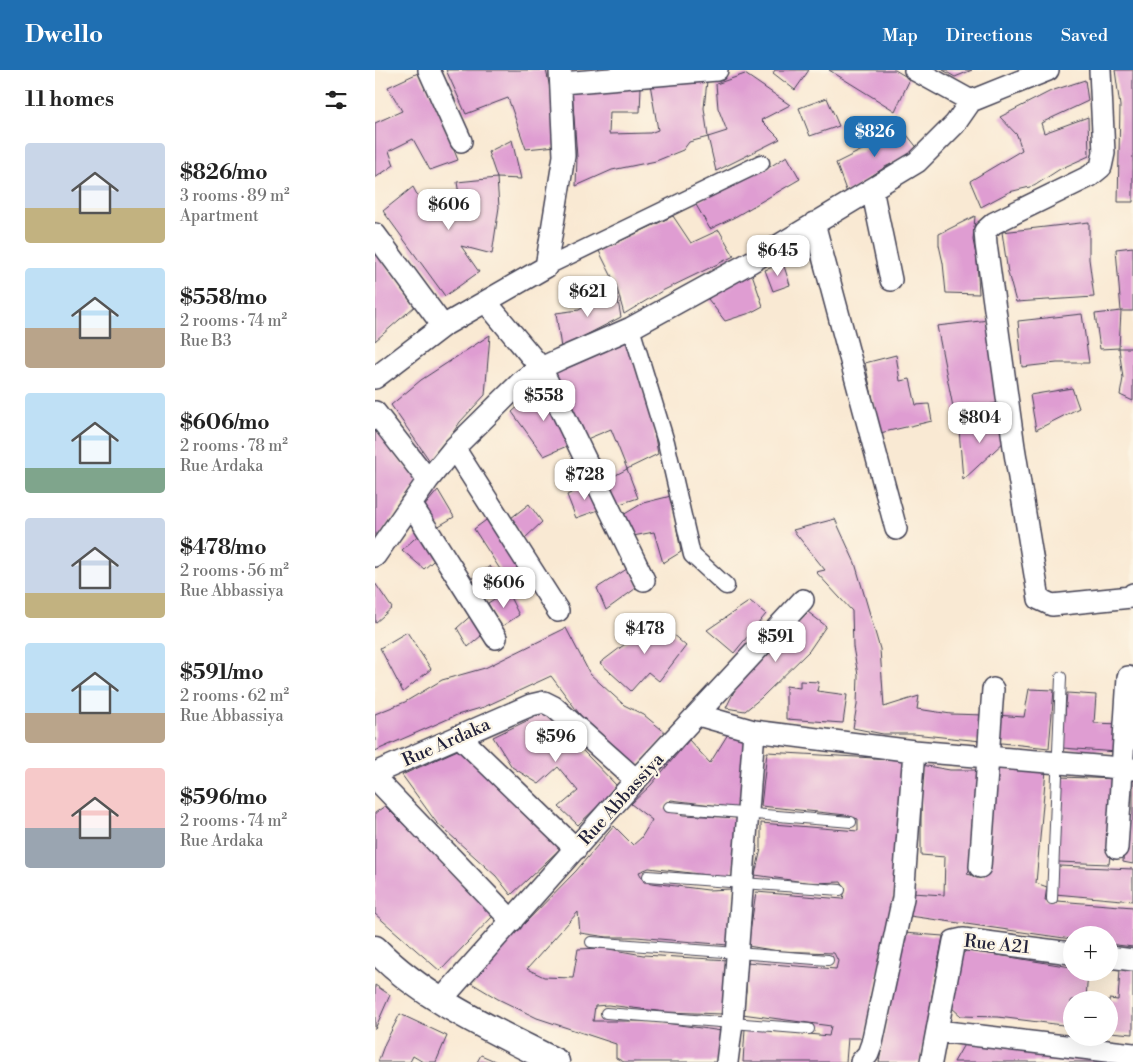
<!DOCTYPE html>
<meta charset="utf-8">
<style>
:root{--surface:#fff;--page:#f2f2f2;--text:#222;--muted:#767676;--accent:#1f6fb2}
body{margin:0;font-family:"Libre Bodoni",serif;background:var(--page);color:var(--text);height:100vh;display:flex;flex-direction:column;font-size:19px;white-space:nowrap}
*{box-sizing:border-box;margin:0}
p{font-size:16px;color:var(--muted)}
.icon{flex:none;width:28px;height:28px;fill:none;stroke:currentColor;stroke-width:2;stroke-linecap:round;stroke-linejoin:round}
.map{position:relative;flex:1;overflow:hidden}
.side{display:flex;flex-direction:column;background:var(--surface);width:375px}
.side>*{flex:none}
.fabs{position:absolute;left:688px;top:856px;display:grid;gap:10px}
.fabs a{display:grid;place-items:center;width:55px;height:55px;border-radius:50%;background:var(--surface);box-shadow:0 5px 20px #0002;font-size:25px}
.price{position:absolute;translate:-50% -42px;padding:0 11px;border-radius:10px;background:#fff;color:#222;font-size:16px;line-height:32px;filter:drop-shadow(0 1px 2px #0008)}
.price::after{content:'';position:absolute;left:50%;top:30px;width:15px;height:11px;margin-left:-8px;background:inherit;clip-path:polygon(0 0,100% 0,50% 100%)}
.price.selected{background:var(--accent);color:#fff}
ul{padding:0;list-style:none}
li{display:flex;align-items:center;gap:15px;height:125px;padding:0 25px}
li span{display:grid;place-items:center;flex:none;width:140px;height:100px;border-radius:5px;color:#555}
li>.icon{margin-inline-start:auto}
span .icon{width:60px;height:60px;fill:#fffc;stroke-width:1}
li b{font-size:21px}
h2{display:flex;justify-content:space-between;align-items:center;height:60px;padding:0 25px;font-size:21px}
header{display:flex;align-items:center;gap:30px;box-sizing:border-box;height:70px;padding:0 25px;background:var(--accent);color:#fff}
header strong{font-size:24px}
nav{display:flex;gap:28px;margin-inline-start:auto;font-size:18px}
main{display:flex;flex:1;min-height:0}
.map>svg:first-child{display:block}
</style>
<header>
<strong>Dwello</strong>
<nav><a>Map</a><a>Directions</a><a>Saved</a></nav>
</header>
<main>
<section class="side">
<h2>11 homes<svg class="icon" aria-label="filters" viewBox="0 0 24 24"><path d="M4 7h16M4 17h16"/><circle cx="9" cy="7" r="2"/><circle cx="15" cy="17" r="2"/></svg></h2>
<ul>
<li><span style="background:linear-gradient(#c9d6e8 65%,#c2b280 0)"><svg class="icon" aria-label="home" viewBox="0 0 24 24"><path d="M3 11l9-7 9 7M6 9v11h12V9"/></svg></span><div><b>$826/mo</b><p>3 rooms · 89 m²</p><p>Apartment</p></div></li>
<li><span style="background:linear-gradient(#bfe0f5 60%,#b9a48a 0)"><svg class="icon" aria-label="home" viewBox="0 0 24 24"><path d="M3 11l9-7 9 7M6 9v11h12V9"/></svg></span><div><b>$558/mo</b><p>2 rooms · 74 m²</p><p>Rue B3</p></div></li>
<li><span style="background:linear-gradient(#bfe0f5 75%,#7fa58c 0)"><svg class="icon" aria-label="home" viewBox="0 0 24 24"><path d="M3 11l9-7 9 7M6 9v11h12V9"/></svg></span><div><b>$606/mo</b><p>2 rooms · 78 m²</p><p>Rue Ardaka</p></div></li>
<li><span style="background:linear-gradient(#c9d6e8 75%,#c2b280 0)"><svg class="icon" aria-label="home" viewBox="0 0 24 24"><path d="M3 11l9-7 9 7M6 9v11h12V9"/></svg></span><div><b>$478/mo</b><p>2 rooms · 56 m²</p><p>Rue Abbassiya</p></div></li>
<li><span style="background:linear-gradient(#bfe0f5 70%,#b9a48a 0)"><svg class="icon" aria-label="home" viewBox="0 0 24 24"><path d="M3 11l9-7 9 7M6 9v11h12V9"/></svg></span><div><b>$591/mo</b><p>2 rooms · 62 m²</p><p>Rue Abbassiya</p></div></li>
<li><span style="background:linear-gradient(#f6c9c9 60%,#9aa5b1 0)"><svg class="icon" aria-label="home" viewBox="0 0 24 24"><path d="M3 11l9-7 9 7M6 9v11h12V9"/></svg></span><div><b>$596/mo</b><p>2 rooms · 74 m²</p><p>Rue Ardaka</p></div></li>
</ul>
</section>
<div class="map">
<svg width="758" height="992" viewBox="0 0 758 992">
<rect width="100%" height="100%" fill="#fcf5e5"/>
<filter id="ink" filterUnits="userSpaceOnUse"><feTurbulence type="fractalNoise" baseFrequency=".02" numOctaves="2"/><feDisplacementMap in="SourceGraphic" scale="10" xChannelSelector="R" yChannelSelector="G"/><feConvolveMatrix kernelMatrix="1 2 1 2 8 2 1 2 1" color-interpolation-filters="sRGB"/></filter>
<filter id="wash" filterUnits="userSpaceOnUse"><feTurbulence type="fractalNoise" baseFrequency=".0096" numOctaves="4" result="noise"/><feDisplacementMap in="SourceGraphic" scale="20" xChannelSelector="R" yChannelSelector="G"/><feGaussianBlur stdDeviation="1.12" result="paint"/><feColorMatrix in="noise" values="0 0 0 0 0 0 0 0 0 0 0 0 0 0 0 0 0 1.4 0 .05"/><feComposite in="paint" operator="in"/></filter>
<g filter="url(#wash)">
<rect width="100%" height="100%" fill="#f9e9d3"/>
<g id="blocks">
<path fill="#df9dd2" d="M71 0H171L180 41 181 76 151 79 133 28 91 44Z
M400 0H434L420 20 398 3Z
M454 0H520L535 9 520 41Z
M568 0H597L580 7Z
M740 0H758V132H743L745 36Z
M43 3 58 28 83 90 55 100 38 69 14 81 19 95 0 108V53L27 41 13 17Z
M370 4 415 35 386 50 405 69 341 101 333 67 352 61 343 38 341 14Z
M710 10 713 31 666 53 669 63 713 47 714 86 685 99 659 116 634 122 606 137 595 111 647 80 642 65 625 47 676 21Z
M332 11 329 38 333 67 314 72 308 80 281 91 237 100 201 116 202 87 197 21 266 17 265 42H235L234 64 275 63 283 60 275 14Z
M452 28 464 56 435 66 424 38Z
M525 56 544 80 510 97 472 123 461 93 495 76Z
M137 70 146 109 122 108 113 82Z
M412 86 425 109 358 148 335 159 320 133 368 107 393 98Z
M122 108 124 137 117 184 86 176 104 202 70 226 8 141 38 117 48 136 86 137 82 112Z
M298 146 316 173 344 160 359 186 287 221 249 244 241 215 224 181Z
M600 146 598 170 602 190 604 224 571 223 568 193 564 175V164Z
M714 152V189L719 227 641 232 633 203 627 162Z
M758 177V241H746L741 179Z
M0 181 40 236 0 271Z
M408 193 415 215 398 221 390 200Z
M376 201 388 236 375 243 350 251 333 229 355 211Z
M240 215 246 247 186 278 181 243 204 240Z
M746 241 744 278 725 279 720 244Z
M707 244 714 293H682L647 297 643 251Z
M614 250 627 332 579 342 562 256Z
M115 265 110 325 85 352 57 394 16 335 46 310Z
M252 272 276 344 283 384 252 399 236 359 212 369 177 303Z
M744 278H758V331L745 325 748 308Z
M521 285 525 311 535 309 541 335 554 334 557 351 505 363 490 293Z
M170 312 201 372 169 386 137 342Z
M697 318 704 338 661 360 655 325Z
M631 349 632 369 588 410 584 359Z
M0 359 29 396 44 408 0 473Z
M252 399 263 428 239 436 228 412Z
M217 412 229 438 201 448 192 425Z
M63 420 79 447 62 457 48 438Z
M296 426 306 482 288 493 279 462 258 466 243 448 268 433Z
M154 434 167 452 149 469 136 448Z
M118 445 157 502 134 513 99 459Z
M460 449 480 493 505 579 509 637 544 626 542 639 576 644 609 645 606 671 538 664H508L478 658 482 635 483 605 478 577 477 541 441 502 450 500 418 460Z
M49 460 65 485 49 499 27 480Z
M115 496 126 516 105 528 96 509Z
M255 497 264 516 231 540 222 518Z
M0 513 17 538 0 553Z
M132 521 144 545 126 557 113 533Z
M375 531 391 544 359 583 332 560Z
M100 542 113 560 93 577 82 558Z
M433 542 451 556 434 581 386 628 370 641 351 638 365 609Z
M279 548 311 576 284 611 273 602 256 621 225 593 262 565Z
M191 558 215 604 249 635 269 645 292 664 261 697 237 679 206 646 176 606 109 637 82 645 0 681V644L30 632 67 610 110 598Z
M32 562 56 599 28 622 5 578Z
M425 611 444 612 442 621 472 625 468 653 411 649V616L425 618Z
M654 619 679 620 674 678 617 672 620 645 649 647Z
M692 623 721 625 719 653 746 654 742 682 687 678Z
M168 643 184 656 243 717 203 755 184 737 203 721 183 697 164 714 137 697 118 667Z
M353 664 374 669 369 711 362 738 296 730 288 738 308 745 366 748 357 808 274 798 264 802 269 812 333 820 357 819 353 875 261 867H232L205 863 203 842 152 899 169 907 198 908 203 879 228 878 268 885 354 890 347 944 291 942 233 935 220 936 218 951H276L347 961 342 992H249L241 988V974L162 948 123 929 93 911 201 801 239 756 258 775 266 768 277 750 256 734 276 715 314 670 335 693Z
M87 678 188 776 136 825 121 806 61 752 27 705Z
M392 682 535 690 533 752 490 968H473L471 992H368L370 958 454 966 456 956 367 944 371 921V892L461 899 463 891 459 883 403 881 373 876 381 822 468 829 470 819 466 812 437 813 380 805 386 779V753L483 761V749L471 745 386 736Z
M546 695 575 700H605L602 787 592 804 609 808 617 699 671 700 661 813 672 817 670 830 758 837V877L734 874V865H696V869L535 846 537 823 569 825 570 787 546 785Z
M684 707 744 709 734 794 683 792Z
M753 710H758V794L748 792Z
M10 736 119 845 65 901 0 844V743Z
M683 796 758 799V831L680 824Z
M529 863 568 866 545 992H504Z
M592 880 696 897V902H713L711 928 720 930H696V956L623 947 586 946 576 937 582 889Z
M745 899H758V964L734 962V929L743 930Z
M0 915 15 925 0 959Z
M25 944 72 966 61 992H48L38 986 35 992H3L10 973Z
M591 971 745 992H579Z
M106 985 122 992H102Z"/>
</g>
</g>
<g filter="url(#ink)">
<use href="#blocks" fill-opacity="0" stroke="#424052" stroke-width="1"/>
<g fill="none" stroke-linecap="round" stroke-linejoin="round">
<g stroke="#424052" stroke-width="12">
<path id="service" d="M294 737 476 752
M273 806 465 820
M677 829 686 607
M216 872 453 890
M231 943 434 959"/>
</g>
<g stroke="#424052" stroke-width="19">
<path id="pedestrian" d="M171 197 386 93
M256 258 291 372 317 485 351 516"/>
</g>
<g stroke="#424052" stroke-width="24">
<path id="minor" d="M54 0 86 71
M540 0 596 31
M725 0 729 83 726 97 715 106 619 153 610 161 611 174 639 377 664 529 677 535 756 527 758 524
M187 13 342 0
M497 119 516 210
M439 153 521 459
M0 164 68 256
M111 232 166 298 269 510
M0 308 68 256 171 197 189 86 185 0
M0 342 53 410
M79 378 183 541
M36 434 121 568
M0 486 53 410 79 378 148 310 166 298 185 289 256 258 376 192 542 92 580 54 596 31 673 0
M323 645 379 661 539 681 758 699
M84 666 201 779
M0 703 156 635 169 632 179 637 261 710
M0 708 137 851
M742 778 753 607
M605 797 618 619
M734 887 758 890
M66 930 261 710 428 530
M563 961 758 984
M352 992 357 953 379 661
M486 992 493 984 497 973 528 828 539 681
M556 992 579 871 588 869 696 883"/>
</g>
<g stroke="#424052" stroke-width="29">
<path id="tertiary" d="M0 879C50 930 118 960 181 992"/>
</g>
<use href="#service" stroke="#fff" stroke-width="10"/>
<use href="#pedestrian" stroke="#fff" stroke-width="16"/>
<use href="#minor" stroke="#fff" stroke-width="21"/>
<use href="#tertiary" stroke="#fff" stroke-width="26"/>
</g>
</g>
<g text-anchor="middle" stroke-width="4.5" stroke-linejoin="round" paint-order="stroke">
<g font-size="18" fill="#22223b" stroke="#fcf5e5">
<text transform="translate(71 672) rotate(-24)" y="6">Rue Ardaka</text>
<text transform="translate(246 729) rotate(-48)" y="6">Rue Abbassiya</text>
<text transform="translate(622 874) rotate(6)" y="6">Rue A21</text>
</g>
</g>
</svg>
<div class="fabs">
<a>+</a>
<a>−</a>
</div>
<b class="price selected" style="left:500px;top:88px">$826</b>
<b class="price" style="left:74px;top:161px">$606</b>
<b class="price" style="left:403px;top:207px">$645</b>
<b class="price" style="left:213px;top:248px">$621</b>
<b class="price" style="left:169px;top:352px">$558</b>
<b class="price" style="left:605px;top:374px">$804</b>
<b class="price" style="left:210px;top:431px">$728</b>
<b class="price" style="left:129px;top:539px">$606</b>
<b class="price" style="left:270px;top:585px">$478</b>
<b class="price" style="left:401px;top:593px">$591</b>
<b class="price" style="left:181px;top:693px">$596</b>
</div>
</main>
